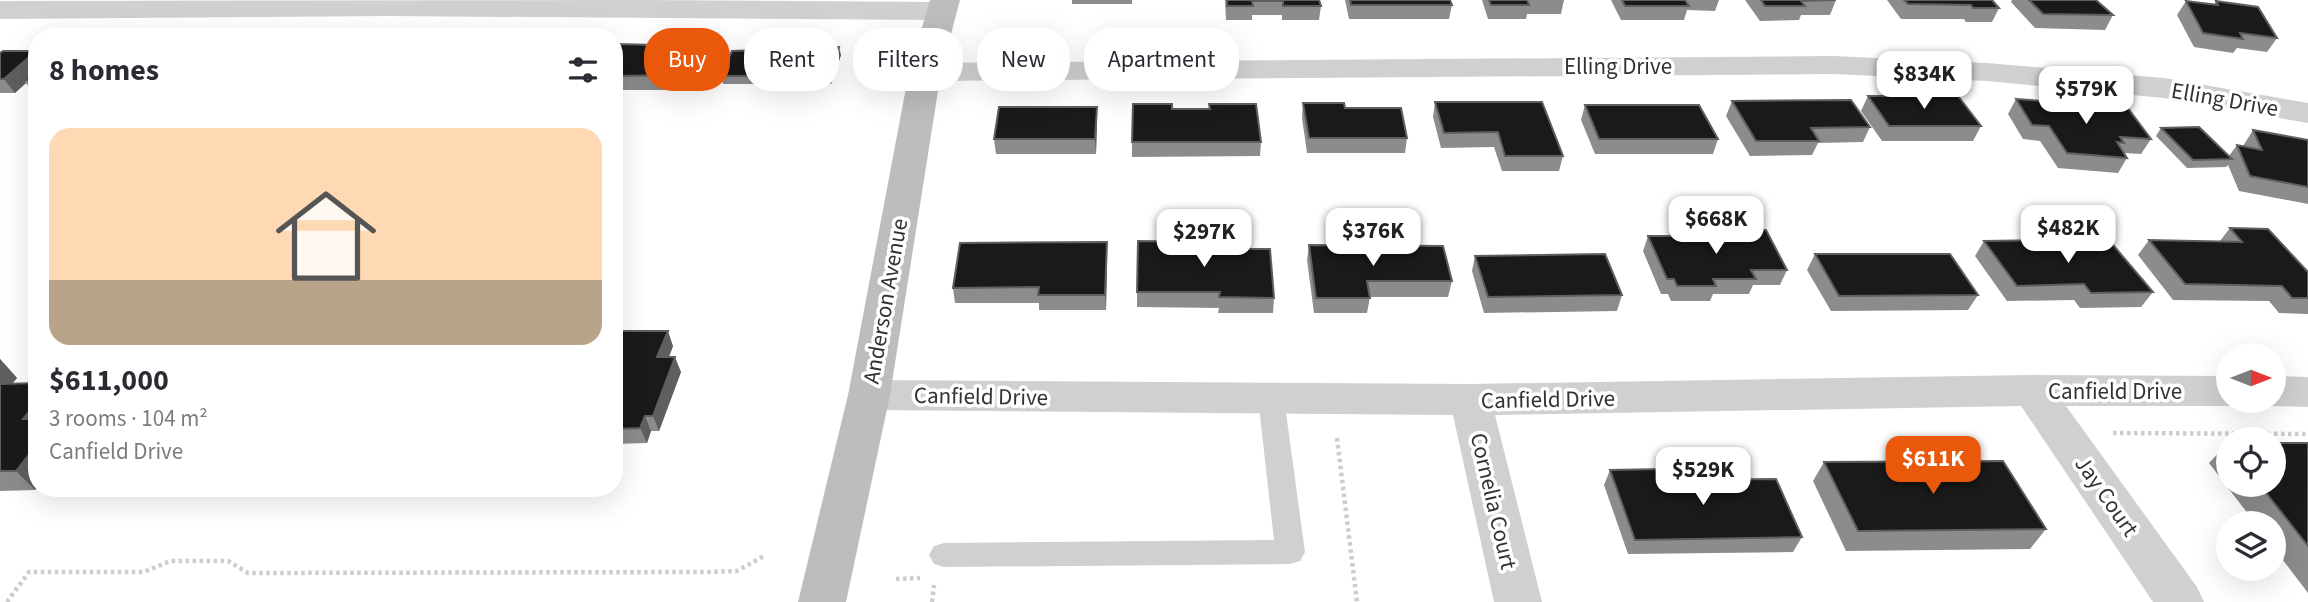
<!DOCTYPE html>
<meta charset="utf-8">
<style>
:root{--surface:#fff;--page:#f7f7f7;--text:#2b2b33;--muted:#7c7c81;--accent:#ea580c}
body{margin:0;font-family:"Source Sans 3",sans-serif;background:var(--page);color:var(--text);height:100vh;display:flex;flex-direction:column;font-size:26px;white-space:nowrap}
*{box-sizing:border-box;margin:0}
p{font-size:23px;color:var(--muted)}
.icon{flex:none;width:38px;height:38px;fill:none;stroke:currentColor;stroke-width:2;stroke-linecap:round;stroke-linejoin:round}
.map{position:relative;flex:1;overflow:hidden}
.drawer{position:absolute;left:28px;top:28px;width:595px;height:469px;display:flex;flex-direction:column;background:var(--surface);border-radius:28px;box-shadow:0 7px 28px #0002}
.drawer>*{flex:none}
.guide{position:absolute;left:644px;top:28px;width:665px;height:63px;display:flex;gap:14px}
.needle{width:46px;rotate:90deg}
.buttons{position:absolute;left:2216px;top:343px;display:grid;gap:14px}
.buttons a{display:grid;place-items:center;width:70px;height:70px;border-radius:50%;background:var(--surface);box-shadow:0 7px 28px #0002;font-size:35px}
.price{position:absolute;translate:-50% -60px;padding:0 16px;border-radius:14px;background:#fff;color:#222;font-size:23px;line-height:46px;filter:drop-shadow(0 2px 4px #0008)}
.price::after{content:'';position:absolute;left:50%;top:42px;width:21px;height:16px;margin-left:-10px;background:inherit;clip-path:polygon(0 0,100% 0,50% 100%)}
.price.active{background:var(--accent);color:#fff}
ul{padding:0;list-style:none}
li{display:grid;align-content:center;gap:14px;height:371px;padding:0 21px}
li span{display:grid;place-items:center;height:217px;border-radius:21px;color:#555}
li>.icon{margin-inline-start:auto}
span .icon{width:126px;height:126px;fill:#fffc;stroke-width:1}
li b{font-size:30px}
h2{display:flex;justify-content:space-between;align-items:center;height:84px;padding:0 21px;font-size:30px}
.pill{padding:0 24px;border-radius:28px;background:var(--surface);box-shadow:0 7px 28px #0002;font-size:24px;line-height:63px}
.pill.active{background:var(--accent);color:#fff}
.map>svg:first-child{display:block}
</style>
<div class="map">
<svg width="2308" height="602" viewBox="0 0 2308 602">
<rect width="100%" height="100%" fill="#fff"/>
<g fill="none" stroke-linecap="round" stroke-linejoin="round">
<path stroke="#cdcdcd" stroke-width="4.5" stroke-dasharray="3.5 3.5" stroke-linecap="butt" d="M2113 433 2308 434
M1337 438 1357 602
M896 579 920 578
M7 602 29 572H144L170 561H228L248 573 707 572 737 571 764 556
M932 602 934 585"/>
<path fill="#d0d0d0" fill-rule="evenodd" d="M1271 388 1280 391 1284 398 1305 552 1300 561 1290 564 944 567 934 564 929 555 934 546 944 543 1274 540 1258 398 1262 391Z"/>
<path fill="#d0d0d0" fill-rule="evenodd" d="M637 0 940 2 950 5 955 11 950 17 940 20 389 16 0 19V1Z
M1833 56 1987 63 2164 78 2308 103V123L2164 98 1987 81 1833 74 925 81 914 79 909 72 914 65 925 63Z
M2032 375 2228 376V401H2243L2228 406H2066L2197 587 2204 602H2153L2021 406 1495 415 1542 602H1494L1453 415 869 410 854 406 848 395 854 384 869 380 1470 384Z
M2273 376 2308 377V407L2273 406 2258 402 2273 401Z"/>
<path fill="#bdbdbd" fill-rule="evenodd" d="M930 0H960L941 72 890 395 846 602H798L848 395 909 72Z"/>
</g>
<path fill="#8c8c8c" d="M1072 0H1132V4H1072Z
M1225 0H1319L1321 6 1319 20H1282V15H1252V20H1226Z
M1345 0H1450L1452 5 1449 19H1349Z
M1482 0H1564L1561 14H1527L1526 19H1488Z
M1611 0H1719L1715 11 1687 10 1684 20H1621Z
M1745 0H1836L1830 15H1801L1799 20 1760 21Z
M1887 0H1992L1999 8 1992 22H1966L1964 19H1901Z
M2012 0H2096L2113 15 2105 30 2035 28 2011 2Z
M2186 1 2214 5 2216 1 2277 38 2267 52 2237 48 2233 53 2194 47 2177 15Z
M614 44 655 45 657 50 690 64 677 90H614Z
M36 51 37 95H34L26 83 15 93H0V53Z
M841 55 831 84H723L721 76Z
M1868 96 1981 126 1973 141H1882L1861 111Z
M2016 99 2151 139 2141 154 2124 153 2127 158 2118 173 2058 168 2040 141 2023 139 2008 114Z
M1732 101 1870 127 1863 142 1818 143 1812 155 1750 156 1726 116Z
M1435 102 1563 156 1559 171H1502L1494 147 1441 148 1433 117Z
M1303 103 1345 108 1407 138 1405 153H1307L1302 118Z
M1585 105 1718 139 1713 154H1595L1581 120Z
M1172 109 1261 142 1260 156 1132 157V142Z
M1097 121 1096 154H996L994 139Z
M2161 128 2229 156 2237 145 2243 146 2253 130 2308 140V204L2239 191 2228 165 2226 167 2187 168 2156 136Z
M2230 228 2308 272V314L2279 313 2269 301 2173 300 2138 255 2149 240 2220 241Z
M1703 230 1787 270 1780 285H1753L1749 294H1713L1710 301H1671L1668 294H1661L1643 251 1648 236H1700Z
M1984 241 2153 292 2141 307 2080 308 2074 300 2007 301 1975 256Z
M1107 242 1106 310H1039V303H955L953 288Z
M1309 245 1452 281 1448 297H1370L1367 313H1314L1307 260Z
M1232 249 1274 298 1273 313H1218L1219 308 1137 307V292Z
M1815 254 1978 295 1968 310 1831 311 1807 270Z
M1475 256 1622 295 1617 311 1484 313 1472 271Z
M673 346 669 357 681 372 659 431H651L647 443 614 444V349Z
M0 359 17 378 12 384 35 490 0 491Z
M2228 443V485H2273L2308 443V593L2273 547V523H2255L2209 463Z
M1824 462 2046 529 2030 549 1846 551 1813 481Z
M1610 470 1668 480 1802 537 1793 552 1628 554 1604 485Z
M109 488H275L272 493H216L214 490 169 492 166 489 111 490Z
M314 488H367L315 489Z"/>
<path fill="#5f5f5f" d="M839 47 841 55 831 84 829 76Z
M686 50 690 64 677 90 673 75Z
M36 51 37 74 24 80 26 83 15 93 4 79Z
M1097 107V121L1096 154 1095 139Z
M1107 242V258L1106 310 1105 295Z
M668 331 673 346 663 372 657 357Z
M675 357 681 372 659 431 653 416Z
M0 359 17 378 0 398Z
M37 402V434L23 419Z
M645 416 651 431 647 443 640 428Z
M37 444V488L35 490 16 471Z
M268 488H275L272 493Z"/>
<path fill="#1a1a1a" stroke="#5f5f5f" stroke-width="2" d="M1227 0H1319L1321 6H1283V1H1252L1253 6H1227Z
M1350 0H1450L1452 5H1351Z
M1489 0H1527L1529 5H1491Z
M1622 0H1685L1689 6H1625Z
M1761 0H1836L1801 1 1805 6H1765Z
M1904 0H1992L1999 8H1973L1971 5 1908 4Z
M2029 0H2096L2113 15 2043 14Z
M2186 1 2218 5 2216 1 2258 7 2277 38 2240 33 2243 39 2203 33Z
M614 44 655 45 653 49 686 50 673 75 614 76Z
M839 47 829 76H721L732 51Z
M3 51H36L4 79H0V53Z
M37 68V80H24Z
M1868 96H1958L1981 126H1889Z
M2016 99 2127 107 2151 139 2120 137 2124 143 2117 142 2127 158 2067 153 2049 126 2032 125Z
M1851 100 1870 127 1811 128 1819 141H1756L1732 101Z
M1435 102H1542L1563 156H1505L1498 132 1444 133Z
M1303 103H1344L1345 108H1401L1407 138H1309Z
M1133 104H1172V109H1210L1209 104H1256L1261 142H1132Z
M1585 105H1699L1718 139H1599Z
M999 107H1097L1095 139H994Z
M2199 127 2232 159 2193 160 2161 128Z
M2253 130 2308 140V187L2250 176 2237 145 2262 150Z
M2230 228 2268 229 2308 272V298H2292L2282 286 2185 284 2149 240 2242 242Z
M1703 230H1766L1787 270H1751L1756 279H1713L1716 286H1677L1674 279H1667L1648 236H1706Z
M2108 239 2153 292 2091 293 2084 284 2017 286 1984 241Z
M1138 241 1232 242V249H1270L1274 298 1219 297 1220 292H1137Z
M1107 242 1105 295H1038L1039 287 953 288 960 243Z
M1309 245 1443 246 1452 281H1367L1370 298H1316Z
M1605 254 1622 295 1488 297 1475 256Z
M1815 254H1950L1978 295 1839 296Z
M622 331H668L657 357H675L653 416H645L640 428 614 429V349Z
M37 383V402L23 419H37V444L16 471H0V384Z
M2273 443H2308V546L2260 485H2273Z
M2003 461 2046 529 1858 531 1824 462Z
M1664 469 1668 480 1776 479 1802 537 1635 540 1610 470Z"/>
<g text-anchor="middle" stroke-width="7" stroke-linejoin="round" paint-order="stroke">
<g font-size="23" fill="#333" stroke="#fff">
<text x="1618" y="74">Elling Drive</text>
<text transform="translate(2225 99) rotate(10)" y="8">Elling Drive</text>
<text transform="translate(885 301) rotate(-80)" y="8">Anderson Avenue</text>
<text x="2115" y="399">Canfield Drive</text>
<text transform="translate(981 396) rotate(1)" y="8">Canfield Drive</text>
<text transform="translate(1548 399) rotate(-1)" y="8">Canfield Drive</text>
<text transform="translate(2107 496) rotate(55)" y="8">Jay Court</text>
<text transform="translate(1494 501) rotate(77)" y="8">Cornelia Court</text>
</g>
</g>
</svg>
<div class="buttons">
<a><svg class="needle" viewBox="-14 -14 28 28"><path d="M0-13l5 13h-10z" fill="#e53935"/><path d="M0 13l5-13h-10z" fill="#7c7c81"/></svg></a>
<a><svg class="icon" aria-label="locate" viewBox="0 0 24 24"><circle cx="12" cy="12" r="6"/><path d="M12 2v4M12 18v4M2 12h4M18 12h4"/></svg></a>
<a><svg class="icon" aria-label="layers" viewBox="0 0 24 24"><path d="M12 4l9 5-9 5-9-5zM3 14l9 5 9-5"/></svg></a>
</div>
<b class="price" style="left:1924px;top:111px">$834K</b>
<b class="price" style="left:2086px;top:126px">$579K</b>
<b class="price" style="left:1716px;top:256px">$668K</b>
<b class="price" style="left:2068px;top:265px">$482K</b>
<b class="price" style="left:1373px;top:268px">$376K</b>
<b class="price" style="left:1204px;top:269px">$297K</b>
<b class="price active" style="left:1933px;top:496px">$611K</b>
<b class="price" style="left:1703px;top:507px">$529K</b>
<div class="guide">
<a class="pill active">Buy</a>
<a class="pill">Rent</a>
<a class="pill">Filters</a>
<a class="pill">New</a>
<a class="pill">Apartment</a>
</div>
<section class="drawer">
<h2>8 homes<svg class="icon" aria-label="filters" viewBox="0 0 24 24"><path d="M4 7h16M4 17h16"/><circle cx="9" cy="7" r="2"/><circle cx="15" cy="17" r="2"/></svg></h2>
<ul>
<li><span style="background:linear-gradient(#ffd9b3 70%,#b9a48a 0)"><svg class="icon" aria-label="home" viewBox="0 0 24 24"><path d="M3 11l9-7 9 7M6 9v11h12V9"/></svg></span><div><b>$611,000</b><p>3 rooms · 104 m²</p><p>Canfield Drive</p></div></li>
</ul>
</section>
</div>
